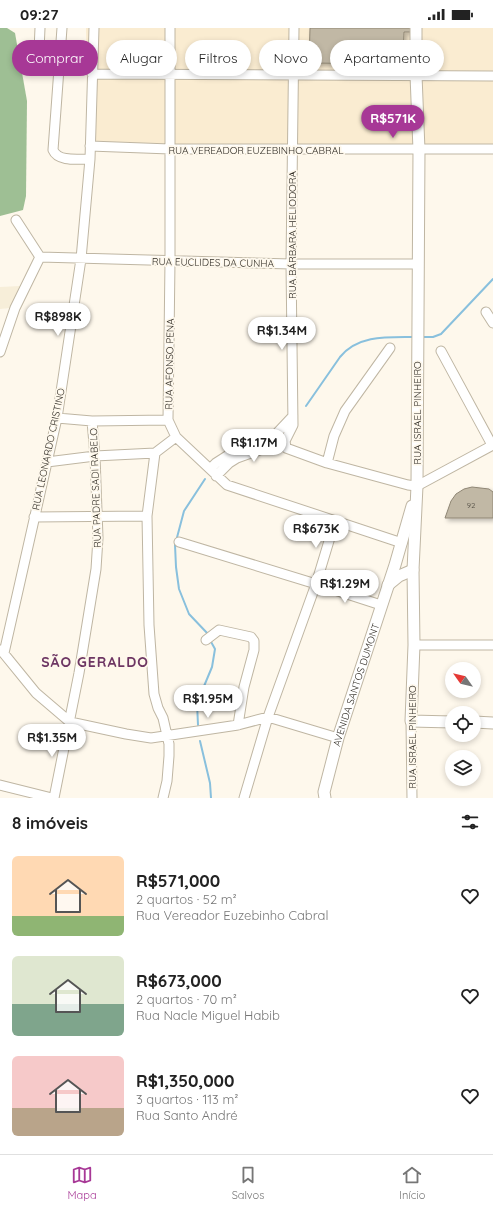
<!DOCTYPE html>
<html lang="pt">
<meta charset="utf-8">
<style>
:root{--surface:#fff;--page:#f2f2f2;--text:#222;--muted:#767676;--line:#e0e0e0;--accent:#a73896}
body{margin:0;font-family:Quicksand,sans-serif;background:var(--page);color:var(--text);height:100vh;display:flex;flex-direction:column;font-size:15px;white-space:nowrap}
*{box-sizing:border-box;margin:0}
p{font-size:13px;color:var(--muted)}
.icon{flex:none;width:22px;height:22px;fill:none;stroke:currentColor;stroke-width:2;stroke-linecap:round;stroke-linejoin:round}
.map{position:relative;height:770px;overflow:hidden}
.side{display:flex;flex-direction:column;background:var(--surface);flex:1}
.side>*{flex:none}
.guide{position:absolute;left:12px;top:12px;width:469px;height:36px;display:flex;gap:8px}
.needle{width:26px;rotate:304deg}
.fabs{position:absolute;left:445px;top:634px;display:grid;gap:8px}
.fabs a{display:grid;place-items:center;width:36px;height:36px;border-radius:50%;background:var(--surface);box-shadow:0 2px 6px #0003;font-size:20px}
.price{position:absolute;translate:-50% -34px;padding:0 9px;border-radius:14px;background:#fff;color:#222;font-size:13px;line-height:26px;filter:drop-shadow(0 1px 2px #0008)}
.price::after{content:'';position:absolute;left:50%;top:24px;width:12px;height:9px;margin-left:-6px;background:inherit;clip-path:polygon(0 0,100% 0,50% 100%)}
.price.active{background:var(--accent);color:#fff}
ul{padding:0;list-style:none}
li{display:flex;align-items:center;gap:12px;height:100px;padding:0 12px}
li span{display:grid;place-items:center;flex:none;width:112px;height:80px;border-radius:6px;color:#555}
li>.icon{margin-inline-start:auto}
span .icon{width:48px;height:48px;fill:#fffc;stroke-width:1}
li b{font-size:17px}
h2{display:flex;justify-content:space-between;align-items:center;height:48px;padding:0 12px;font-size:17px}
.tag{padding:0 14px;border-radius:18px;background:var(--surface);box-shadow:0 2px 6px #0003;font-size:14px;line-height:36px}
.tag.active{background:var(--accent);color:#fff}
.status{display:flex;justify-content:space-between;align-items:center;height:28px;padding:0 20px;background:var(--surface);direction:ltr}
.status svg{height:11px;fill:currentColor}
.dock{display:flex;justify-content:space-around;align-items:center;height:56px;border-top:1px solid var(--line);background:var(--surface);font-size:11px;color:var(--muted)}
.dock a{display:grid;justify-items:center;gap:2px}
.dock .active{color:var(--accent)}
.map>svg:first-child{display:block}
</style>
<div class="status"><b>09:27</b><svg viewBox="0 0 49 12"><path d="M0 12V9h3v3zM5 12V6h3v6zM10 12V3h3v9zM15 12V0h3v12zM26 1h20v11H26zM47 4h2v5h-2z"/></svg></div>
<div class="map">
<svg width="493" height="770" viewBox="0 0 493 770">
<defs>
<filter id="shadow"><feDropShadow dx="2.5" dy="2.5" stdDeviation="2" flood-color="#0004"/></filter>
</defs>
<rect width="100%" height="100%" fill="#fef8ec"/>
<path fill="#faecd1" d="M86 0H493V118L88 119Z"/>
<path fill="#f7eed9" d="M20 258 10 280 0 281V259Z"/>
<path fill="#9ebf94" d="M0 0H7L15 5 27 73 26 168 23 182 0 188Z"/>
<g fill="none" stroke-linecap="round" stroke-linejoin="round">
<path stroke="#89c0dd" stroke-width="2" d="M422 309H433L441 306 493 251
M306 378 340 329C358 307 387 309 414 309
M205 451 184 483 175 517 176 539 179 561 189 586 208 606
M198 697 197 675 212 639 215 621 210 612
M200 713 210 755 211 770"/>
</g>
<path fill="#c1b8a5" stroke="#8f8674" filter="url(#shadow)" d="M310 0H411V4H404L403 30H397V36L309 35Z
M472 459 489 461 493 464V490H445L451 473 456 466 464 461Z"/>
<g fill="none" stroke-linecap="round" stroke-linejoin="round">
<g stroke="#bfb6a3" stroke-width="11">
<path id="minor" d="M62 0 53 122C58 134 78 131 90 131
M170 0V233L168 392 176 409 227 457 402 515
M39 23 40 0
M92 46 493 48
M90 118 170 121H493
M16 192 40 229
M40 229 291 236H418
M486 284 493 295
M441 323 492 417
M0 324 15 280 40 229
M57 390 92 393 168 392
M285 413 293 397 291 236 294 0
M285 413 286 420 327 435 408 457 417 458 493 417
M47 434 95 428 155 425
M327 435 334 408 345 383 390 320
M210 441 216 435 241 419 277 405 293 388
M216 448 229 435 237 430 285 413
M34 489 147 488
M179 514 316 556 381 577
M206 612 219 602 251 609 254 613V622L244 659 238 697
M414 617H493
M1 622 36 665 70 694 126 706 151 710 238 697 268 689 338 710
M4 625 57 390 81 231 90 131 94 0
M411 693 412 770
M0 757 52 770
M54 770 79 645 96 541 98 510 95 428 92 393
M163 770 167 753 169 728V716L163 690 158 680 154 666 149 597 147 488 155 425 176 409
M244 770 268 689 316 556 335 493"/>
</g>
<g stroke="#bfb6a3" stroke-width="13">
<g id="major">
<path d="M416 0V47L419 122 417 458 413 542 414 617 411 693 452 694"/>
<path d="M388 557 399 548 413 542"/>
<path d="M474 694 493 695"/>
<path id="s1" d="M325 770 324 764 338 710 395 537 412 478"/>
</g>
</g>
<use href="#minor" stroke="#fff" stroke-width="9"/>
<use href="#major" stroke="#fff" stroke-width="11"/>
</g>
<g text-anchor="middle" stroke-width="3.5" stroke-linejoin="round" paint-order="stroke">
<g font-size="8" fill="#555046">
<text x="471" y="480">92</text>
</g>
<g font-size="10" fill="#312d26" stroke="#fef8ec">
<text x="256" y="126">RUA VEREADOR EUZEBINHO CABRAL</text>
<text transform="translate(292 207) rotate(-90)" y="4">RUA BÁRBARA HELIODORA</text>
<text transform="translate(213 234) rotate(1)" y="4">RUA EUCLIDES DA CUNHA</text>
<text transform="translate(169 336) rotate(-89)" y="4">RUA AFONSO PENA</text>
<text transform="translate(417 385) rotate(-90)" y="4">RUA ISRAEL PINHEIRO</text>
<text transform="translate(48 421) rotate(-78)" y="4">RUA LEONARDO CRISTINO</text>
<text transform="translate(95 460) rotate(-92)" y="4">RUA PADRE SADI RABELO</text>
<text dy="4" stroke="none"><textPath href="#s1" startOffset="118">AVENIDA SANTOS DUMONT</textPath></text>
<text transform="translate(412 709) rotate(-90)" y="4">RUA ISRAEL PINHEIRO</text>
</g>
<g font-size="14" font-weight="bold" letter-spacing="1" fill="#6d3663" stroke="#fef8ec">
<text x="95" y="639">SÃO GERALDO</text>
</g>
</g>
</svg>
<div class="fabs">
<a><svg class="needle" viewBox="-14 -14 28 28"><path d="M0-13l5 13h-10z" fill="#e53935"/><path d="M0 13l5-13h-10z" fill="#767676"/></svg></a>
<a><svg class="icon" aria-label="locate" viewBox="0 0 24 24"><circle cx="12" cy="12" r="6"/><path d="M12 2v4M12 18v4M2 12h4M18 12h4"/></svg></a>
<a><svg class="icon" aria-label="layers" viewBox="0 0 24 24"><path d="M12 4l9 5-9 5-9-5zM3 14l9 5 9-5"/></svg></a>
</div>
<b class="price active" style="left:393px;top:111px">R$571K</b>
<b class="price" style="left:58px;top:309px">R$898K</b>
<b class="price" style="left:282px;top:323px">R$1.34M</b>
<b class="price" style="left:254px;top:435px">R$1.17M</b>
<b class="price" style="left:316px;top:521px">R$673K</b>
<b class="price" style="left:345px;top:576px">R$1.29M</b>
<b class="price" style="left:208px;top:691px">R$1.95M</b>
<b class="price" style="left:52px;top:730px">R$1.35M</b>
<div class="guide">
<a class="tag active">Comprar</a>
<a class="tag">Alugar</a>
<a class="tag">Filtros</a>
<a class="tag">Novo</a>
<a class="tag">Apartamento</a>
</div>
</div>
<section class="side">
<h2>8 imóveis<svg class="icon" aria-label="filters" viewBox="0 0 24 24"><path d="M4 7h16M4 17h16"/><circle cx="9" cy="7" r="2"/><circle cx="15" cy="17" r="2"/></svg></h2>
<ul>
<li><span style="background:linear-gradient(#ffd9b3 75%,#8fb573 0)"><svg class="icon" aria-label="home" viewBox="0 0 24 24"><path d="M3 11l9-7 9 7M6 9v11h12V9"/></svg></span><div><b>R$571,000</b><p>2 quartos · 52 m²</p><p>Rua Vereador Euzebinho Cabral</p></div><svg class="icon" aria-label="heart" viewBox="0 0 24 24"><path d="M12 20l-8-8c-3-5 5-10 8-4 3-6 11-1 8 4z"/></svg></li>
<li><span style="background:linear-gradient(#dfe7d0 60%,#7fa58c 0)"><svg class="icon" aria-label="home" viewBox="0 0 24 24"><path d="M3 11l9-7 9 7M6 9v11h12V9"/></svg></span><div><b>R$673,000</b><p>2 quartos · 70 m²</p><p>Rua Nacle Miguel Habib</p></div><svg class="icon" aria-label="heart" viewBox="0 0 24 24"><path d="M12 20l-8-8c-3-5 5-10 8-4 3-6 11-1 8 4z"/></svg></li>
<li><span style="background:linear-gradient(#f6c9c9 65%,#b9a48a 0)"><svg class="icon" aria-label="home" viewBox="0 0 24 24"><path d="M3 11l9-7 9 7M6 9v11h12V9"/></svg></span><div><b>R$1,350,000</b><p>3 quartos · 113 m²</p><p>Rua Santo André</p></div><svg class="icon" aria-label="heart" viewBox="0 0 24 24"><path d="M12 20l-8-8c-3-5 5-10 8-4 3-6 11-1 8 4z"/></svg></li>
</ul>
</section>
<nav class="dock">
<a class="active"><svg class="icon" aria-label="map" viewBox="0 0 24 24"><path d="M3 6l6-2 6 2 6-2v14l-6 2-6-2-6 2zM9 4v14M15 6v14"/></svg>Mapa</a>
<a><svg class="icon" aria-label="saved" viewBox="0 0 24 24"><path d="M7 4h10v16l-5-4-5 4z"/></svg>Salvos</a>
<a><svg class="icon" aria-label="home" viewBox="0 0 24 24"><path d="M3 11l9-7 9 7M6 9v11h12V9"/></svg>Início</a>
</nav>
